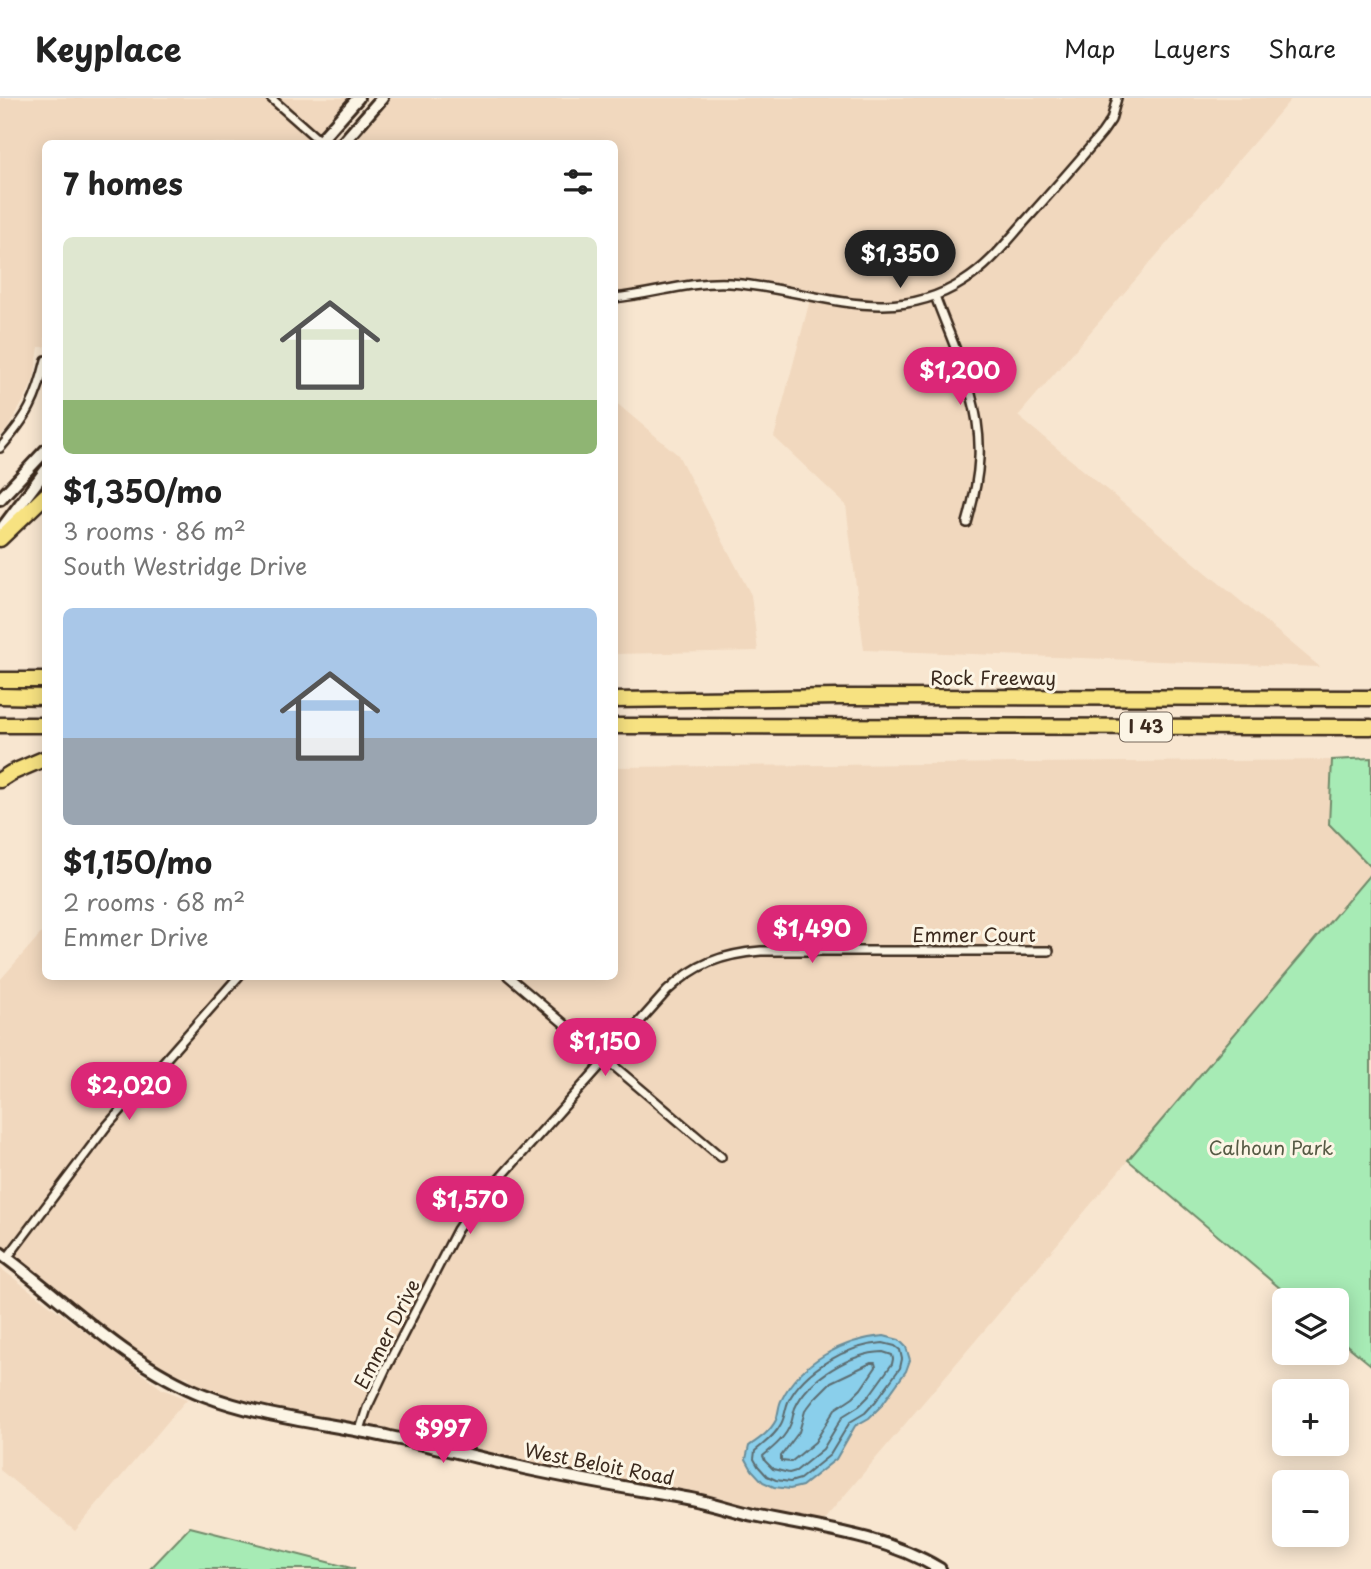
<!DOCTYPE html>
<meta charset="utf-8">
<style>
:root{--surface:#fff;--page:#f2f2f2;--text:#222;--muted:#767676;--line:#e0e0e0;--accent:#db2777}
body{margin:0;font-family:"Playpen Sans",sans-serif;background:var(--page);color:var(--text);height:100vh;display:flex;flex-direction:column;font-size:26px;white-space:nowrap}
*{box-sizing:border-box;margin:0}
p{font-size:23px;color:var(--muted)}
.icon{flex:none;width:38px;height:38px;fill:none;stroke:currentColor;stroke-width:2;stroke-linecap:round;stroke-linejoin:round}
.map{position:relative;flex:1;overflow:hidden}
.details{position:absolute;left:42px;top:42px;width:576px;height:840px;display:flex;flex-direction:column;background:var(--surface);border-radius:10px;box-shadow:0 4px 18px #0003}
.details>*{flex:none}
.tools{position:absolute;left:1272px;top:1190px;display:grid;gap:14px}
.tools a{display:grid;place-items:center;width:77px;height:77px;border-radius:10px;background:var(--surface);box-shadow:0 4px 18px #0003;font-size:35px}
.price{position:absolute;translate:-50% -60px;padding:0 16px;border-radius:24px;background:var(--accent);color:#fff;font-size:23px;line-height:46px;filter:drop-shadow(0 2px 4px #0008)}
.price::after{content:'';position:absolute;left:50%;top:42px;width:21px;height:16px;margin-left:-10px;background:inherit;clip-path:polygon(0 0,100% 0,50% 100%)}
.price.current{background:#222;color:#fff}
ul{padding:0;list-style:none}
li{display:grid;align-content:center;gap:14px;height:371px;padding:0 21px}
li span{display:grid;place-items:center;height:217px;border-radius:10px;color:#555}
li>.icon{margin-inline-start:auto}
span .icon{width:126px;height:126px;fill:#fffc;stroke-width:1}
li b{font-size:30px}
h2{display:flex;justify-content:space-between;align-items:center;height:84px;padding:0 21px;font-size:30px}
header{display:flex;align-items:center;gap:42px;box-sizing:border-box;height:98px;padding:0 35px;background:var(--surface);border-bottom:2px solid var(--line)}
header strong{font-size:33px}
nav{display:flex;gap:38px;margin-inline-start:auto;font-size:24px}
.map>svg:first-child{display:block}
</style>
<header>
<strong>Keyplace</strong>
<nav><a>Map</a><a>Layers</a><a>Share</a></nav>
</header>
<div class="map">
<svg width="1371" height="1471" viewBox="0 0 1371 1471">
<rect width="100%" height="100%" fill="#f8e6d0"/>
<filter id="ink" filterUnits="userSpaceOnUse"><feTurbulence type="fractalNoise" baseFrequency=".0143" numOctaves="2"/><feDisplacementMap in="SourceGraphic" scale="14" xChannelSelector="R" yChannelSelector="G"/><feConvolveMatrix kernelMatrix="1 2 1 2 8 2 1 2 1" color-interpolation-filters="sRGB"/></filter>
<g filter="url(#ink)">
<path fill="#f1d8be" d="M0 0H351L311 45 46 46 45 249H39L34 280 27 297 8 330 0 339Z
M382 0H1292L1018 318 1320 569 864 552 846 407 774 339 811 198 732 185 614 200V46H342Z
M614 303 678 357 751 497 758 553 614 556Z
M1332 662 1329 726 1371 769V775L817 1430 637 1392 202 1296 187 1278 170 1281 0 1155V882L45 831 46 878H614V669Z
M0 1170 162 1291 187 1301 75 1433 0 1372Z"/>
<path fill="#a7ebb5" stroke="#718a6a" stroke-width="2" d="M1371 660V769L1329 726 1332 662Z
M1371 775V1267L1343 1244 1337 1241V1202H1291L1281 1191 1128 1062Z
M190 1429 355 1471H150Z"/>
<path fill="#8acfeb" stroke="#6a8d99" stroke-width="2" d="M884 1238 899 1242 906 1249 910 1262 906 1273 881 1308 869 1320 855 1328 836 1361 802 1388 790 1391 774 1389 763 1384 752 1372 746 1361 749 1348C759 1341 770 1334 776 1322 779 1315 778 1307 782 1301 800 1264 844 1241 884 1238Z"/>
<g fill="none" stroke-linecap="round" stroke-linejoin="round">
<path stroke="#5b6c70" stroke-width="2" d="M883 1245 895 1248 900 1252 902 1261 900 1270 876 1303 865 1315 850 1324 830 1357 800 1381 790 1384 776 1382 767 1378 758 1368 754 1361 755 1353C764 1345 775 1338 781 1326 785 1319 785 1311 788 1304 804 1271 848 1247 883 1245Z
M883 1254 892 1257 893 1261 892 1266 869 1298 859 1308 843 1318 823 1351 796 1373 789 1375 773 1371 765 1363 763 1358C774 1349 786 1339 791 1325 793 1320 793 1315 795 1310 808 1280 852 1255 883 1254Z
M871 1265H875L876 1269 861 1291 853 1299 835 1311 815 1344 791 1364 781 1363V1358L799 1334 805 1313 815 1300 831 1284Z"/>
<g stroke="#3b2a1e" stroke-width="12">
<path id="minor" d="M271 0 322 45
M935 198C954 250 982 303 979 360 978 382 973 404 967 425
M614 200C655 196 688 183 730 185 812 190 887 233 964 183 990 167 1008 142 1028 120 1053 92 1078 64 1102 35L1111 22 1117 0
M0 350C28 318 36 303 46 262
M508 878 721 1059
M7 1160 106 1029 239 878
M360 1332 367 1310 385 1272 457 1132 468 1116 667 893C695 866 722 856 761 853H1049"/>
</g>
<g stroke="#3b2a1e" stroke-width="16">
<path id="secondary" d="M317 46 358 0
M342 46 382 0
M0 401 46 352
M0 433 46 372
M0 1155C66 1203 127 1267 204 1297 263 1320 328 1325 390 1339 435 1348 479 1360 524 1370 579 1382 635 1391 691 1401 712 1405 732 1412 753 1417 816 1430 884 1437 940 1471"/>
</g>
<g stroke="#3b2a1e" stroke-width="19">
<path id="motorway" d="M0 441 46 397
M0 582H46
M0 598 46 599
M614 602 839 599 1371 600
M0 627H46
M614 628 1371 629
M0 682 11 675 46 660"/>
</g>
<use href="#minor" stroke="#fcf5e5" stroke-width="7"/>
<use href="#secondary" stroke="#fcf5e5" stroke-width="10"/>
<use href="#motorway" stroke="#f7e281" stroke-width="14"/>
</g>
</g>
<g text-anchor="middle" stroke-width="6" stroke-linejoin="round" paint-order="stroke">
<rect fill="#fcf5e5" stroke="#75675a" stroke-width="2" x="1120" y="614.5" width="52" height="29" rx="5"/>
<g font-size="18" font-weight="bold" fill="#3b2a1e">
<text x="1146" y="635">I 43</text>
</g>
<g font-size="19" fill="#3b2a1e" stroke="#fcf5e5">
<text x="993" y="587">Rock Freeway</text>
<text x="974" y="844">Emmer Court</text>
<text transform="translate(387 1236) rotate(-63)" y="7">Emmer Drive</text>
<text transform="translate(599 1366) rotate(11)" y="7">West Beloit Road</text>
</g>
<g font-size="19" fill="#565a44" stroke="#fcf5e5">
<text x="1271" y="1057">Calhoun Park</text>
</g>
</g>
</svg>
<div class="tools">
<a><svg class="icon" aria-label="layers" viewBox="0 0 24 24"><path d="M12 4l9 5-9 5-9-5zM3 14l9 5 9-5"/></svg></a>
<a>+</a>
<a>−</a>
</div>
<b class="price current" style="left:900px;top:192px">$1,350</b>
<b class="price" style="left:960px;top:309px">$1,200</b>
<b class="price" style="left:812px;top:867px">$1,490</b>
<b class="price" style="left:605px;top:980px">$1,150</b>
<b class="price" style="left:129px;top:1024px">$2,020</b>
<b class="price" style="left:470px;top:1138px">$1,570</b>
<b class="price" style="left:443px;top:1367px">$997</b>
<section class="details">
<h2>7 homes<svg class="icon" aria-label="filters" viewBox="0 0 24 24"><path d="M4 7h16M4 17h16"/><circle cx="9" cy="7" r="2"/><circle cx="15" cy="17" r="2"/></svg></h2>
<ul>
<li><span style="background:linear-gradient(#dfe7d0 75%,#8fb573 0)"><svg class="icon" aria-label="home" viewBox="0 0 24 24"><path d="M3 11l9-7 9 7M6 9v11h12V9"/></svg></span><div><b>$1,350/mo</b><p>3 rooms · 86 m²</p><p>South Westridge Drive</p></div></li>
<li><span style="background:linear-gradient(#a9c7e8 60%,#9aa5b1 0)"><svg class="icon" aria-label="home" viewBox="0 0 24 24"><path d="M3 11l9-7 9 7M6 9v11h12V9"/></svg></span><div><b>$1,150/mo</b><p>2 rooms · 68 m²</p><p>Emmer Drive</p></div></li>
</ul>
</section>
</div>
